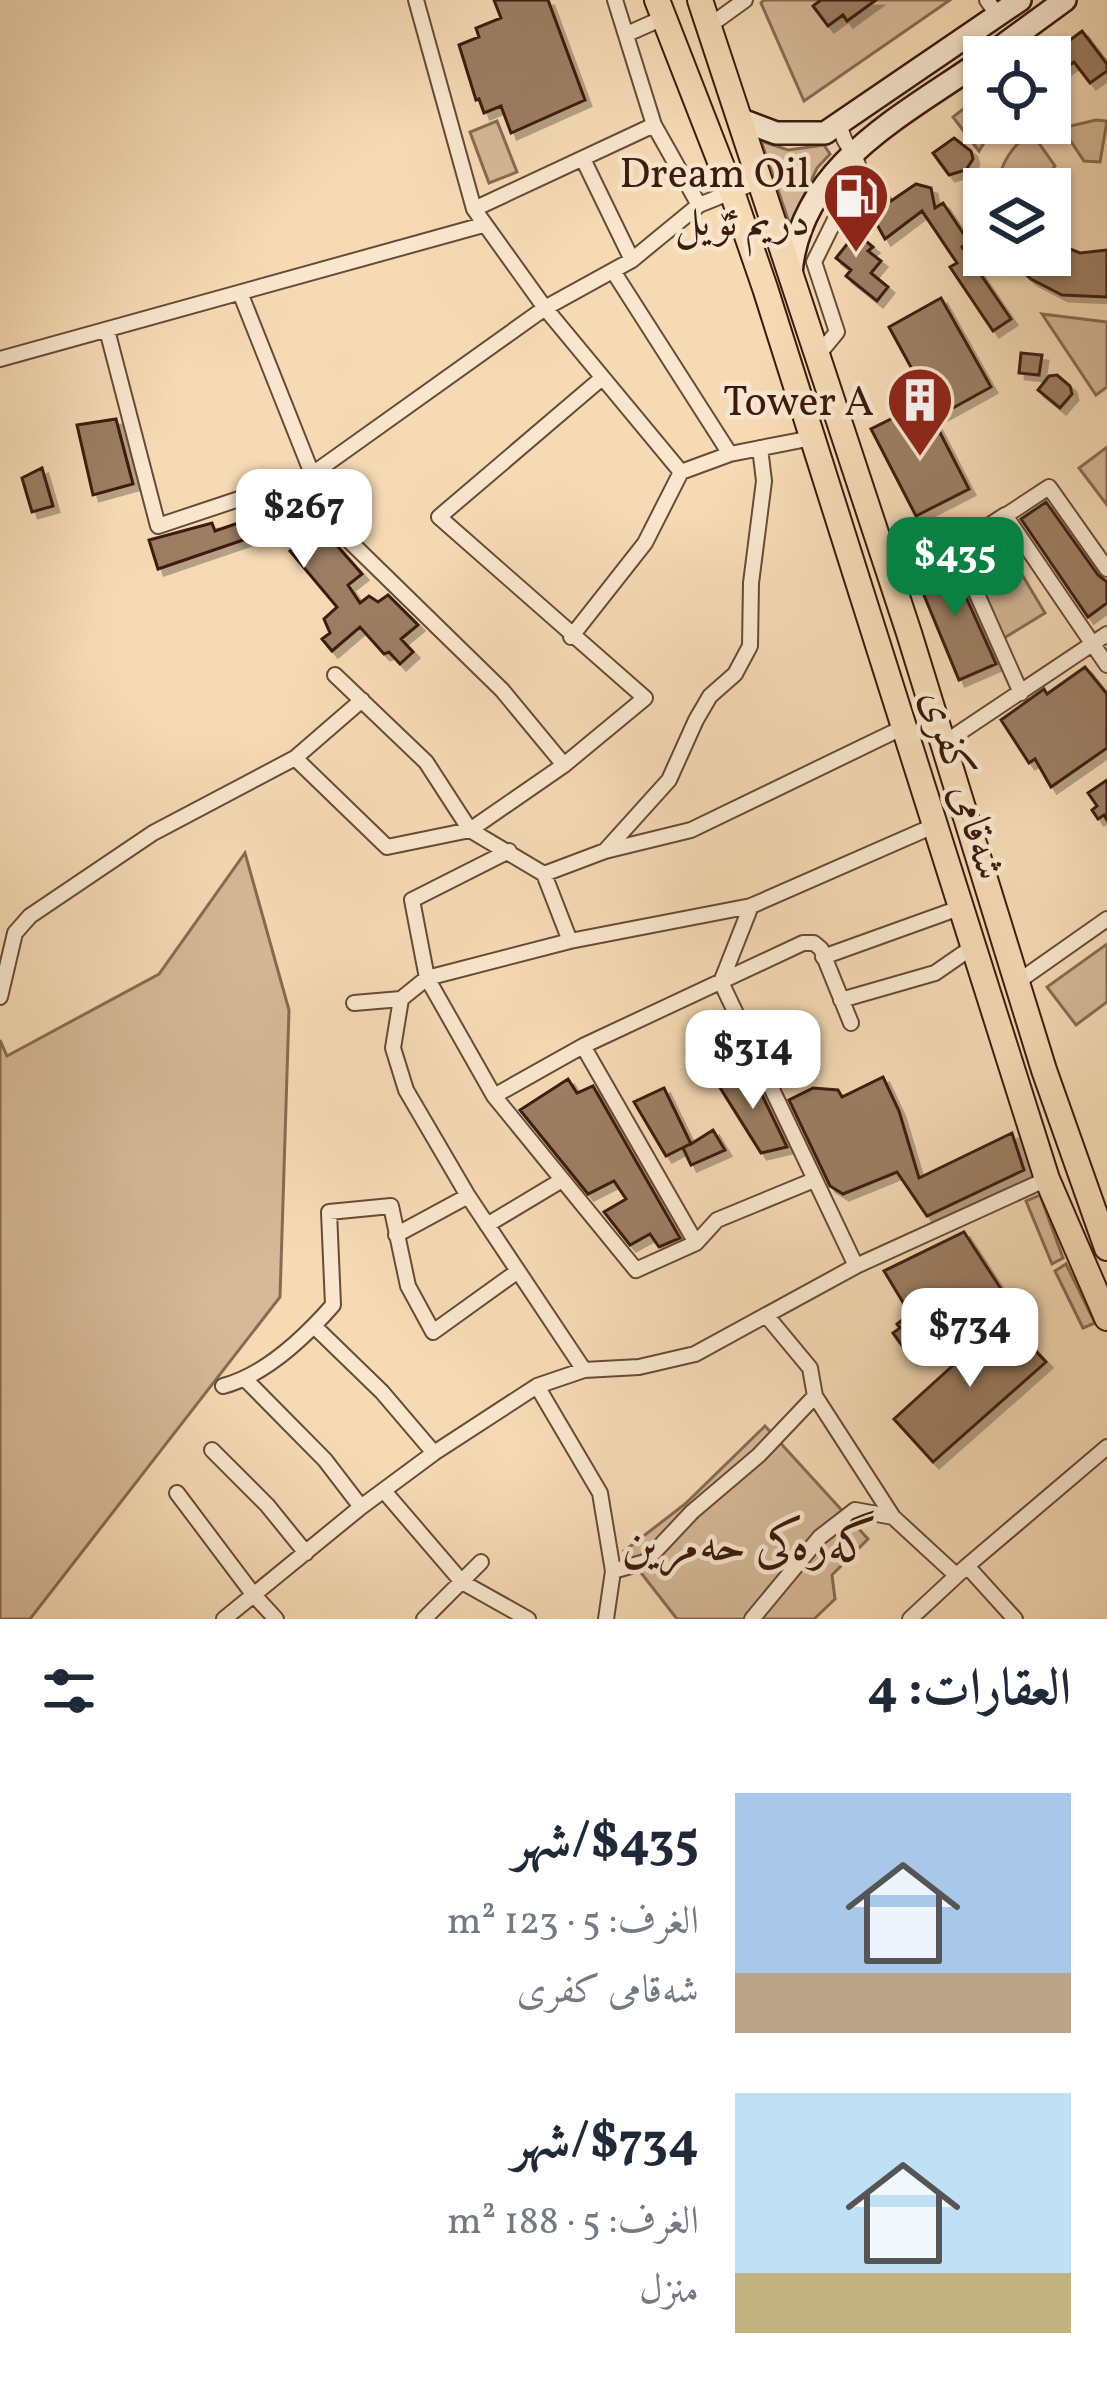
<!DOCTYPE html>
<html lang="ar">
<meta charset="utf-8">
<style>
:root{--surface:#fff;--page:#f2f2f3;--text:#1f2937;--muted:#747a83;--accent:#0b8043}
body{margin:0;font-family:Vollkorn,Amiri,serif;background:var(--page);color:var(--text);direction:rtl;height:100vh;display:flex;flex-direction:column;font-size:45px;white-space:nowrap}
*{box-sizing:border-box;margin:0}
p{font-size:39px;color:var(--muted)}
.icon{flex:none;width:66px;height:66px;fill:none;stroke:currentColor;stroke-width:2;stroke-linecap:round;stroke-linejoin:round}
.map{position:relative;height:1619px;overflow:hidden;direction:ltr}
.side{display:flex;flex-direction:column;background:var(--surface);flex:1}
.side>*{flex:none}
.controls{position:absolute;left:963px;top:36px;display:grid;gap:24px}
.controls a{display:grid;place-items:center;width:108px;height:108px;border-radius:0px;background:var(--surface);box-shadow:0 3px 9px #0004;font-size:60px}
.price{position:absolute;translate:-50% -102px;padding:0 27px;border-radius:24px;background:#fff;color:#222;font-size:39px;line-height:78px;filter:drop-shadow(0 3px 6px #0008)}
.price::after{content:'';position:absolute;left:50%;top:72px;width:36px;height:27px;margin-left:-18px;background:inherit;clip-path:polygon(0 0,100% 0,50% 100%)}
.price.selected{background:var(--accent);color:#fff}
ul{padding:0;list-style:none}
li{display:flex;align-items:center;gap:36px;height:300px;padding:0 36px}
li span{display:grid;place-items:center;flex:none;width:336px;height:240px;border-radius:0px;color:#555}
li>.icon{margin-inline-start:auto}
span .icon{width:144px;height:144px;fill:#fffc;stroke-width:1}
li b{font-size:51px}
h2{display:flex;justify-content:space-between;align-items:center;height:144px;padding:0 36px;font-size:51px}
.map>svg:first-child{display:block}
</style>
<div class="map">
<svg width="1107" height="1619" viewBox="0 0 1107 1619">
<defs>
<filter id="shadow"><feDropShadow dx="6" dy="6" stdDeviation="0" flood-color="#0004"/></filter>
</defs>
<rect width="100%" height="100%" fill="#f5dab4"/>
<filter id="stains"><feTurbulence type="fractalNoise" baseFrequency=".00167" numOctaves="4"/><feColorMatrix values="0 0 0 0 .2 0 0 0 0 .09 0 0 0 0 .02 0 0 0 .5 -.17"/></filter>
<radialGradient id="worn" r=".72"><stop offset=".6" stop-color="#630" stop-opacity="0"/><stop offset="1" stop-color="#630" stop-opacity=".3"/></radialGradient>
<path fill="#d6b998" stroke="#896a52" stroke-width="3" d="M764 0H950L804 101 761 3Z
M971 103 990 133 979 151 953 117Z
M1096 120 1107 121 1100 162 1084 161 1062 128Z
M497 121 517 172 489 183 470 132Z
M1031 132 1055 166 1038 185 1043 189H997C1000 164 1011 147 1031 132Z
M761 141 788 150 824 145 830 154 817 168 790 225Z
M1042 314 1107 322V387L1096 395Z
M1107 447V505L1079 468Z
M1000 538 1045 613 1004 638 968 558Z
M245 853 289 1010 280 1297 30 1619H0V1040L7 1056 159 974Z
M1107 944V1002L1076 1025 1047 987Z
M1040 1195 1063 1258 1052 1264 1026 1201Z
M1066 1264 1095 1323 1083 1328 1055 1271Z
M1027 1297C1035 1314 1041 1327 1026 1341L1005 1318Z
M765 1426 868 1539 832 1575 835 1599 814 1619H677L624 1551 685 1504Z"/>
<path fill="#9c7e64" stroke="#3c1a0d" stroke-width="3" filter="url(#shadow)" d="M494 0H548L585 100 511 133 501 106 484 113 479 99 476 100 459 45 479 37 476 28 501 18Z
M821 0H876L847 21 843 15 828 26 813 6Z
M1082 31 1107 64V71L1090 83 1074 62 1056 75 1050 67V55Z
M954 138 971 151 973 159 966 170 949 175 933 153Z
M916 184 931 188 935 208 943 203 969 242 962 247 1011 319 993 331 950 267 957 263 922 211 885 239 865 203 883 190 891 201Z
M856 233 873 247 868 251 881 261 871 273 888 287 877 301 846 276 851 270 836 258Z
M1050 235 1060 245 1080 253 1107 250V297L1062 295 1031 279 1018 267 1010 255H1050Z
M941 298 991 387 933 419 969 489 916 516 871 429 929 400 889 327Z
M1021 353 1042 355 1039 375 1019 373Z
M1057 375 1070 386 1072 394 1060 408 1038 390 1049 376Z
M116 419 133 484 93 495 77 425Z
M42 468 53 506 32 512 22 478Z
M276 498 278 502 293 498 298 509 312 503 324 531 362 574 348 585 360 603 369 596 378 602 388 595 418 625 401 639 413 652 400 664 389 652 384 654 360 627 332 651 322 639 330 633 324 619 337 607 290 551 299 544 287 525 158 569 149 540 212 523 215 531 250 519 245 509Z
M1046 502 1098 575 1107 582V603L1088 617 1021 519Z
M948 557 996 664 959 680 914 571Z
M1085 667 1107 694V748L1051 787 1035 759 1029 763 1001 720 1044 689 1047 694Z
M1107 780V820L1104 815 1098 819 1092 810 1097 806 1088 793Z
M750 1070 787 1147 761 1153 719 1086Z
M883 1077 899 1111 919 1178 1012 1133 1024 1170 927 1216 897 1172 843 1194 830 1186 789 1100 813 1088 838 1090 842 1097Z
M568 1079 577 1093 593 1086 680 1238 659 1247 650 1234 630 1245 604 1212 626 1199 614 1181 588 1194 520 1110Z
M664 1088 691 1144 713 1130 725 1150 691 1165 683 1148 690 1144 666 1156 634 1102Z
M964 1232 1005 1295 929 1346 932 1351 923 1357 919 1353 911 1358 893 1333 900 1328 897 1324 910 1314 884 1271Z
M1005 1318 1046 1362 933 1462 894 1419Z"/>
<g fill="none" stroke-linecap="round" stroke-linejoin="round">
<g stroke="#6a4a37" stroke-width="18">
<path id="minor" d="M416 0 474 209 545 308 681 472 730 454 812 438
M615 0 654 125 699 205
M987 0 998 16
M709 26 745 0
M627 34 663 18
M583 159 632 260
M474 209 654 125
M613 271 730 454
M241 295 332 524 502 690 564 765
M107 330 158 526 311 475 545 308 632 260 699 205 761 180
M818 355 837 332 814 262 859 171C858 152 841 145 841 125
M0 359 483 225
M1005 516 1049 487 1107 569
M571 637 645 543 681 472
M335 675 426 762 470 830 564 765 645 698 439 517 602 378
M1021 693 956 547 1005 515 1107 665
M944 743 1107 634
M295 758 387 847 470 830 544 874 570 941
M509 851 412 900 427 978 494 1096 636 1270 696 1243 717 1220 814 1180
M605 851 669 780 696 720 710 696 735 674 750 646 751 583 764 481 760 448
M544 874 605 851 691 830 906 726
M751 906 721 982 856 1266
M823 957 962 907
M1016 983 1107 919
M0 997 15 933 30 916 153 833 295 758 362 700
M401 999 393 1048 406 1090 468 1196 584 1370
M841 1000 935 973 974 946
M354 1003 401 999 427 978 570 941 751 906 938 824
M583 1046 696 1243
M494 1096 583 1046 803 943H814L821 949 851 1023
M487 1225 562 1180
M396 1235 468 1196
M766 1315 810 1368 815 1396 893 1517 956 1575
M314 1326 382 1392 434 1453
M246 1380 325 1460 361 1507
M223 1386C265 1375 305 1337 333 1305L329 1212 391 1206 408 1286 433 1332 518 1271
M537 1386 600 1493 613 1571 606 1619
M212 1450 267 1505 306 1553
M384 1491 462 1582 528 1619
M177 1493 253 1594 276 1619
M967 1566 1015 1619
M613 1571 645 1562 692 1512 759 1455 815 1396
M224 1619 361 1507 434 1453 537 1386 584 1370 639 1367 695 1354 856 1266 1047 1179
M424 1619 481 1562
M752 1619 820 1537 855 1510 893 1517
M910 1619 967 1566 1107 1447"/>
</g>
<g stroke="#3c1a0d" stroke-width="26">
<path id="secondary" d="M987 57 1065 0
M739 119 776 133H825L1020 0
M791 273C800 165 904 115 984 59"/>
</g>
<g stroke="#3c1a0d" stroke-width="28">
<path id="trunk" d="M657 0 733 195 765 288 1047 1179 1107 1318
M700 0 909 633 1044 1070 1107 1248"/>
</g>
<use href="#minor" stroke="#f8e7ce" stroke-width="14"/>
<use href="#secondary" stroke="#f8e7ce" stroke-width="21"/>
<use href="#trunk" stroke="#f5dab4" stroke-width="24"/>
</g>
<defs>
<g id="fuel-pin" transform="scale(3.45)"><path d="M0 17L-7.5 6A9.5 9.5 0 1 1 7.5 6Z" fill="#8f2418" stroke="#f8e7ce"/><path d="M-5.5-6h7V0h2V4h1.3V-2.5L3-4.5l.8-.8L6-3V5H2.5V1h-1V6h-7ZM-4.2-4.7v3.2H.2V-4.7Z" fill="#fff"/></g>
<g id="building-pin" transform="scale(3.45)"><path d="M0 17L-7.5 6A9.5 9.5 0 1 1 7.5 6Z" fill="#8f2418" stroke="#f8e7ce"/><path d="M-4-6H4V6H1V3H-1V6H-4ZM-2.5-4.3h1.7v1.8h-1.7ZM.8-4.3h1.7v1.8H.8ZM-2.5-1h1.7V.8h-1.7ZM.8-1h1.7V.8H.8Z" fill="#fff"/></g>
</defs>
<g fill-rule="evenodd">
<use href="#fuel-pin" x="856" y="196"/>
<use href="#building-pin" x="920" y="400"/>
</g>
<g text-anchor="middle" stroke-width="9" stroke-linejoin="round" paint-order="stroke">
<g font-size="42" fill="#3c1a0d" stroke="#f8e7ce" text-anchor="end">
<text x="810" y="187">Dream Oil<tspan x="810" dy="48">دریم ئۆیل</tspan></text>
<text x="874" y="415">Tower A</text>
</g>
<g font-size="42" fill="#3c1a0d" stroke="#f8e7ce">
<text transform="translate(965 784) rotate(73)" y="15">شەقامی کفری</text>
</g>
<g font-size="48" fill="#3c1a0d" stroke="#f8e7ce">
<text x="749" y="1560">گەرەکی حەمرین</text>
</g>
</g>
<rect width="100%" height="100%" filter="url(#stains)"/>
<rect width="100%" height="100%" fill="url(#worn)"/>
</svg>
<div class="controls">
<a><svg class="icon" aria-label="locate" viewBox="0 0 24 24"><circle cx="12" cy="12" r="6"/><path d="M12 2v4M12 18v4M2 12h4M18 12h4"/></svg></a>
<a><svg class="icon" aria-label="layers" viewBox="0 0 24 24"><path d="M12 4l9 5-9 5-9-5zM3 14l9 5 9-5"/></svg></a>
</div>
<b class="price" style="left:304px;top:571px">$267</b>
<b class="price selected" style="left:955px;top:619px">$435</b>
<b class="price" style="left:753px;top:1112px">$314</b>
<b class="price" style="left:970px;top:1390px">$734</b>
</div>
<section class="side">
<h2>العقارات: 4<svg class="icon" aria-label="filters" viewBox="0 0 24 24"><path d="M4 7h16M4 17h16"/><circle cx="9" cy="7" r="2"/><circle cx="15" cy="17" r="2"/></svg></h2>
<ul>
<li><span style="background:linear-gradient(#a9c7e8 75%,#b9a48a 0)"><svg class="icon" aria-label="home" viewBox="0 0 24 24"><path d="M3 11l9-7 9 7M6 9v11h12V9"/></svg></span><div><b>$435/شهر</b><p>الغرف: 5 · 123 m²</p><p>شەقامی کفری</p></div></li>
<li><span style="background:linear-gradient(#bfe0f5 75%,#c2b280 0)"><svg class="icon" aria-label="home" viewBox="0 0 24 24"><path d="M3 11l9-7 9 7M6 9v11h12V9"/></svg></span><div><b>$734/شهر</b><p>الغرف: 5 · 188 m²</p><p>منزل</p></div></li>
</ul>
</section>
